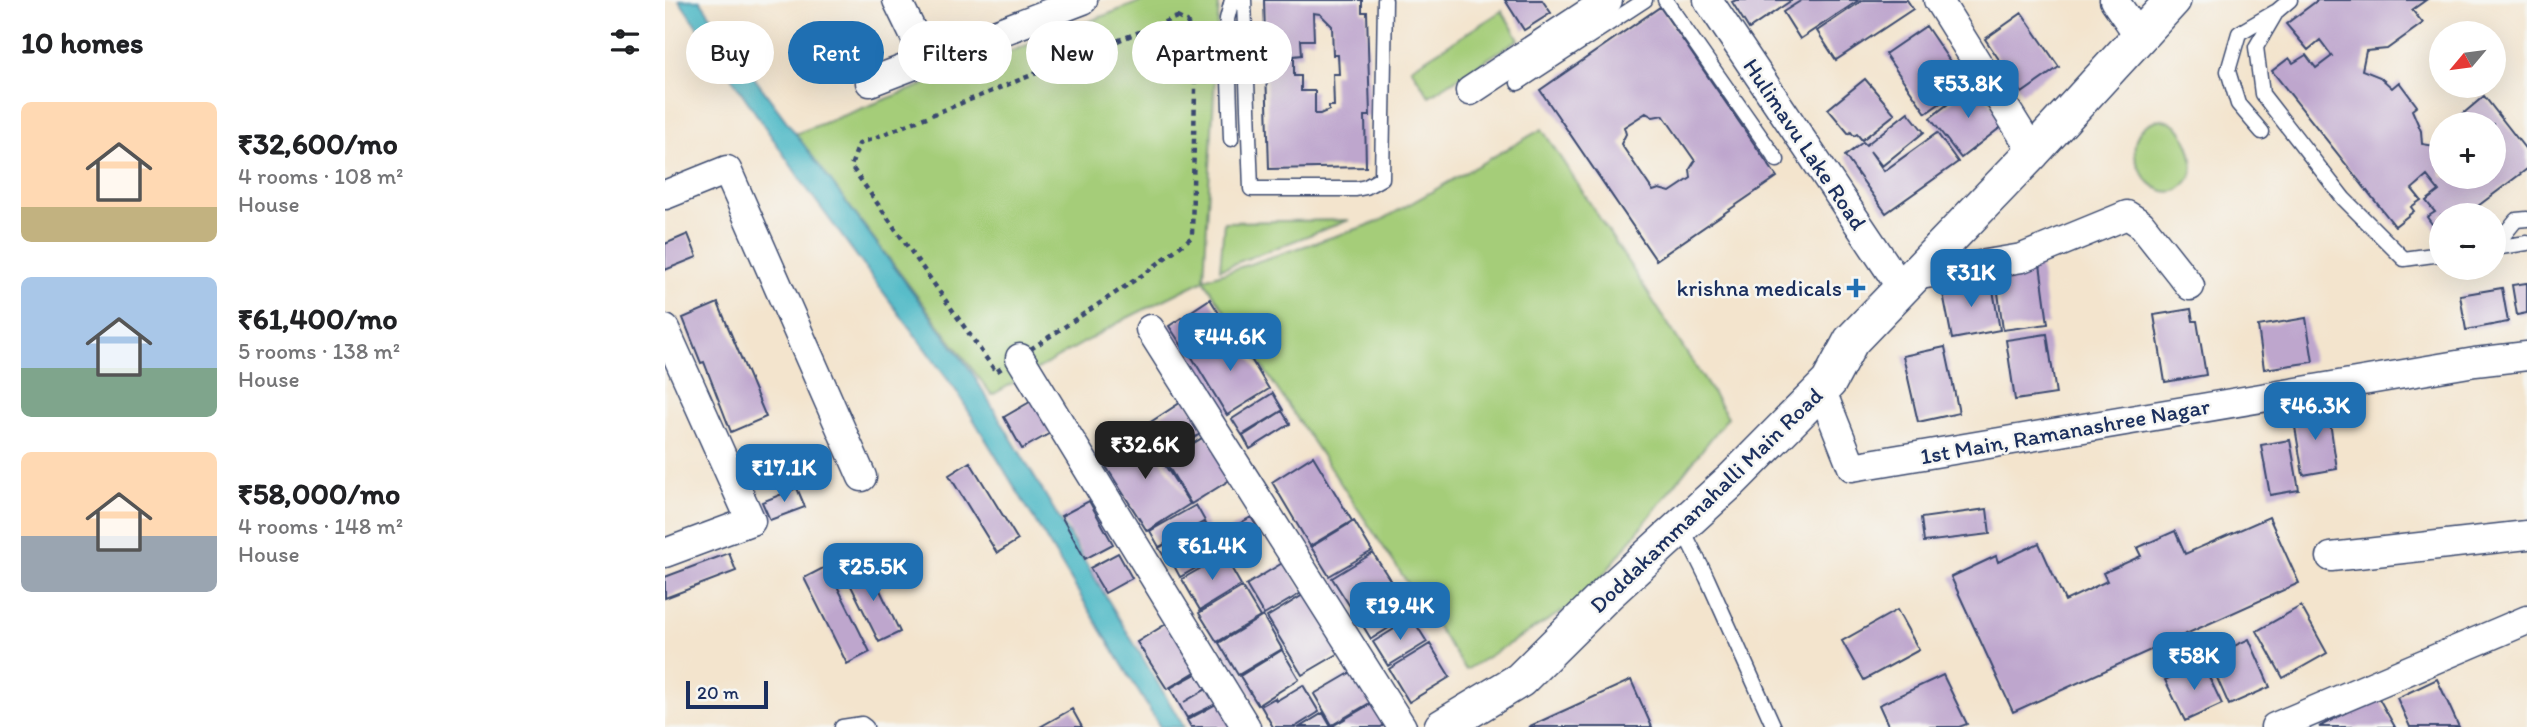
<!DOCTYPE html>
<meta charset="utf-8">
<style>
:root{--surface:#fff;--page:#f2f2f2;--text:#202124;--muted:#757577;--accent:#1f6fb2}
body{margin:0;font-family:Itim,sans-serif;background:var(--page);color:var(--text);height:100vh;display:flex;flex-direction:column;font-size:26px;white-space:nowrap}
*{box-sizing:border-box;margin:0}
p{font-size:23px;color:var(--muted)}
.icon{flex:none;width:38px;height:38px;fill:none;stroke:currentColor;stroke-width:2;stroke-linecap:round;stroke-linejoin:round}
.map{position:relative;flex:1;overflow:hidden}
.drawer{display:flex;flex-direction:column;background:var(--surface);width:665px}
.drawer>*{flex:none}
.hud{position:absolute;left:21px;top:21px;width:665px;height:63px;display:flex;gap:14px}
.needle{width:46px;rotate:241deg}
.buttons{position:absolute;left:1764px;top:21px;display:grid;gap:14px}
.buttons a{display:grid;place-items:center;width:77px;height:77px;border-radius:50%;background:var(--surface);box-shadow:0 7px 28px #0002;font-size:35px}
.scale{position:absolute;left:21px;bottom:18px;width:82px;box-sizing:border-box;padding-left:7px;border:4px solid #1b2f5e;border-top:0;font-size:19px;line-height:24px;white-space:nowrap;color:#1b2f5e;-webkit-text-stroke:5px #f6f6f2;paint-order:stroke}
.price{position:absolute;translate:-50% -60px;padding:0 16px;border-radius:14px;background:var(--accent);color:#fff;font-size:23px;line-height:46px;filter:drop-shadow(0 2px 4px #0008)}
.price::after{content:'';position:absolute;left:50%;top:42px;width:21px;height:16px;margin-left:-10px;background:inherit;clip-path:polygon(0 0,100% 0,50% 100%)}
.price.on{background:#222;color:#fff}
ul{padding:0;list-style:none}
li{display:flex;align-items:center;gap:21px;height:175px;padding:0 21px}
li span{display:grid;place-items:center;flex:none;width:196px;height:140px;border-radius:10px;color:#555}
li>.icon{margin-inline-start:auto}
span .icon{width:84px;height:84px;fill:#fffc;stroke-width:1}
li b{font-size:30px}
h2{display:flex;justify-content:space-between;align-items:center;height:84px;padding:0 21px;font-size:30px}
.tag{padding:0 24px;border-radius:32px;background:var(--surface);box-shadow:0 7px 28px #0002;font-size:24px;line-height:63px}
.tag.on{background:var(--accent);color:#fff}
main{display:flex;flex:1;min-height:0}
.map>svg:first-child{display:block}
</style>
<main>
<section class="drawer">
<h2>10 homes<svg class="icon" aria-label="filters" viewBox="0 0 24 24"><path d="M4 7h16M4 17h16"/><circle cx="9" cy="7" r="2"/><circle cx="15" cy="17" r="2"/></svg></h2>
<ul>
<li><span style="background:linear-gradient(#ffd9b3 75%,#c2b280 0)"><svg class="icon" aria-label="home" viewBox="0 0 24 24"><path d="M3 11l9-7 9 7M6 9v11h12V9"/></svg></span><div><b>₹32,600/mo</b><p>4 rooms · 108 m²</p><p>House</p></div></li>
<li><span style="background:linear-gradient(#a9c7e8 65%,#7fa58c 0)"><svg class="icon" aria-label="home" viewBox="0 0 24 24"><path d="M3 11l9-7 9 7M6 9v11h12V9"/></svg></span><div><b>₹61,400/mo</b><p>5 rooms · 138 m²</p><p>House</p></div></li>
<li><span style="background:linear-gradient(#ffd9b3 60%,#9aa5b1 0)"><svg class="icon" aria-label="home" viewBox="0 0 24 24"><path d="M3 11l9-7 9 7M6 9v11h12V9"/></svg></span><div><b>₹58,000/mo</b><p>4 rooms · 148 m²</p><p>House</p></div></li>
</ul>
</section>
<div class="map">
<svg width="1862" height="727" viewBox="0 0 1862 727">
<rect width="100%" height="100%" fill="#f6f6f2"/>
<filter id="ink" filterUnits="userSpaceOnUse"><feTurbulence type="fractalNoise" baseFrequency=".0143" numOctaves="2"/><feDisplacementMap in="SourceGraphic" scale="14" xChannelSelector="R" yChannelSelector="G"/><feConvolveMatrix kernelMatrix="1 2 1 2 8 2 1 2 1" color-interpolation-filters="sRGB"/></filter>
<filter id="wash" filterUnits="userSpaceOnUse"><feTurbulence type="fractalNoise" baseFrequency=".00686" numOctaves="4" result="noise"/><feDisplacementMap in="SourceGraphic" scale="28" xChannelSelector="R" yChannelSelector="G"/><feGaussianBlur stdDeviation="1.57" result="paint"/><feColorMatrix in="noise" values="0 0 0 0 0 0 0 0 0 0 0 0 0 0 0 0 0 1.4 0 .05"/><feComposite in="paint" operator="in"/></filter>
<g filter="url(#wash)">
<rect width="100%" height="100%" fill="#f3e4cd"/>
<path fill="#a5cd79" stroke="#607e6c" stroke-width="2" d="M480 0H554L539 279 713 222 877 129 1063 417 921 597 801 670 539 280 462 318 327 395 130 134Z
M837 11 854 39 764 96 746 68Z
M1496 119C1501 121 1508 122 1511 125 1523 137 1534 167 1523 181 1491 222 1437 132 1496 119Z
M684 220 555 269 559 222Z"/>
<path fill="#4ab7c5" stroke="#327392" stroke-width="2" d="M14 0H35L71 53 306 371 519 727H495L292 392 140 186Z"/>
<g id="blocks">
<path fill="#bea6cd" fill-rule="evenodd" d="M599 0H697V12H702L705 116H700L701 167 604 169ZM648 13 655 14 667 26 668 55H673L674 74H668L669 106H664V110L655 114H650V91H636V76H629V56L637 55 636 40H649Z
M840 0H877L886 13 859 30Z
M1071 0H1127L1084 29 1067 2Z
M1137 0H1194L1135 39 1118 12Z
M1198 0H1242L1248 9 1171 60 1152 31Z
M1653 0H1761L1747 10 1758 23 1722 49 1701 51 1697 70 1715 77 1727 88 1734 82 1752 106 1747 110 1756 131 1757 144 1776 147V177H1829V124H1786L1819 96 1862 151V169L1801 215H1776V228L1772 231 1762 217 1770 212 1761 201 1774 191 1762 176 1747 189 1756 200 1746 207 1749 211 1730 226 1607 71 1624 58 1628 63 1641 55 1651 68 1667 56 1655 40 1643 50 1621 24Z
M995 7 1112 177 991 260 875 90ZM981 113 988 117 998 115 1030 161 1025 169 1026 178 1005 192 994 189 988 191 956 144 961 134 959 127Z
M1357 13 1394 67 1357 93 1320 39Z
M1261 26 1301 85 1261 113 1220 54Z
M1200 79 1230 114 1197 140 1192 134 1189 136 1186 132 1184 134 1163 109Z
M1310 83 1341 123 1296 158 1265 118Z
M1243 112 1259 132 1217 166 1205 151 1219 171 1272 133 1293 162 1221 213 1180 156 1198 142 1201 145Z
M23 234 32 257 0 270V244Z
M1375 264 1383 324 1338 330 1330 270Z
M1326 279 1335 330 1287 339 1277 288Z
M1862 283V313L1852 315 1847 285Z
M1837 288 1843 322 1801 330 1795 295Z
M545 299 562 326 521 352 504 326Z
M53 303 101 417 66 432 39 362 36 363 18 318Z
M1526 309 1528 321H1532L1541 375 1500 382 1489 315Z
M1641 318 1648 362 1599 369 1593 326Z
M569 331 604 389 562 415 525 354 537 347 539 349Z
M1382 334 1391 394 1350 400 1341 340Z
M1280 347 1294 413 1253 422 1238 356Z
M608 393 618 410 577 435 567 419Z
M370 399 389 431 357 449 339 417Z
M521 399 541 430 498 458 478 427Z
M1663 409 1672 469 1638 475 1628 415Z
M617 411 625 424 585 449 578 436Z
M477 430 525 504 482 531 435 457Z
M542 435 568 478 526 504 500 461Z
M1625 440 1634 490 1605 495 1596 445Z
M648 456 687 521 645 546 607 482Z
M305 462 353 540 332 553 284 475Z
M132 488 140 507 105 520 97 502Z
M424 501 448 544 420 559 396 516Z
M531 505 540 521 494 547 485 531Z
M1322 509 1325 534 1259 542 1256 518Z
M586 517 595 532 563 550 554 535Z
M1604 517 1634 583 1348 712 1286 577 1331 556 1333 562 1374 543 1400 601 1442 581 1438 573 1476 556 1472 548 1510 531 1520 554Z
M689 521 707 551 664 576 646 547Z
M540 522 548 537 503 563 494 548Z
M548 538 557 553 515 577 507 562Z
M64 553 71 571 0 598V577Z
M453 553 467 578 440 593 425 568Z
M708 553 727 583 686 608 667 578Z
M559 555 576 585 535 610 517 579Z
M619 562 638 592 599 615 581 585Z
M203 565 235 632 214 642 181 576Z
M162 566 205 652 182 664 139 578Z
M728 586 746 614 706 639 689 611Z
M577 587 595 617 552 642 534 613Z
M643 592 678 651 637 675 602 617Z
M1636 606 1662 653 1618 678 1592 631Z
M1232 610 1254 650 1199 680 1177 641Z
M598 616 617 649 573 675 554 643Z
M747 618 762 642 723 666 708 642Z
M506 621 535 669 502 689 472 642Z
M1584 639 1605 687 1564 705 1543 658Z
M765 644 785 677 744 702 724 669Z
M617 650 634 679 593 705 575 676Z
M1537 662 1557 704 1520 721 1500 680Z
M538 670 546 686 519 702 547 686 573 727H526L522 720 551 704 522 718 505 688Z
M690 670 708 701 667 725 649 694Z
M1278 675 1302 724 1294 727H1224L1214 705Z
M1772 679 1794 727H1745L1732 698Z
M966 680 987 727H863Z
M638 685 654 712 630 727H608L596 706 610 698 611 701Z
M1712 695 1730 727H1654Z
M709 702 722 723 716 727H635L658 713 666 727Z
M407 709 417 727H375Z"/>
</g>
</g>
<g filter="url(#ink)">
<use href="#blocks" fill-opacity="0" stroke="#3b4a6f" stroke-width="2"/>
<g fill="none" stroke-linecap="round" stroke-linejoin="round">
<g stroke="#3b4a6f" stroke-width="17">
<path id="service" d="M579 0 586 189H691L701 187 717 178 720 0
M1000 0 1112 160
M1625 0 1612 11 1591 47 1597 94 1679 199 1739 259 1776 254
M853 83 980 0
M1597 132 1573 104 1563 71 1574 33 1610 12
M566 139 562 19 567 0
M1829 247 1851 220 1862 219
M1829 248 1862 243
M1017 528 1042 578 1109 727
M177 727 197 724 201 727"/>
</g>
<g stroke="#3b4a6f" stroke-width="31">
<path id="minor" d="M232 0 261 60
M1043 0 1237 289
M1273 0 1368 152
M1449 0 1474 36
M205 82 418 0
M805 91 943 0
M0 195 62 170 197 477
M1249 276 1357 258 1462 215 1476 224 1525 286
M0 329 86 521 0 553
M485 329 737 727
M355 358 581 727
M1156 389 1187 467 1810 362 1862 356
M1666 557 1862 535
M1610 727 1862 620"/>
</g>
<g stroke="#3b4a6f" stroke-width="38">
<path id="tertiary" d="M777 727 855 680 943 593 1067 480 1164 382 1186 341 1368 152 1508 0"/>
</g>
<path stroke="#3b4a6f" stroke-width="4.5" stroke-dasharray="5 5" stroke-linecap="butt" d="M512 17 522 22 531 40 527 237 482 272 331 372 186 166 194 144Z"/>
<use href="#service" stroke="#fff" stroke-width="14"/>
<use href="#minor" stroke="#fff" stroke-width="28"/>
<use href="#tertiary" stroke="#fff" stroke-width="35"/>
</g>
</g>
<path fill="#1f6fb2" stroke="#f6f6f2" stroke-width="2.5" d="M1187.5 277.5h7v7h7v7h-7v7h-7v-7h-7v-7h7z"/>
<g text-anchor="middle" stroke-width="5" stroke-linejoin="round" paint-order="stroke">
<g font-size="23" fill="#1b2f5e" stroke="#f6f6f2">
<text transform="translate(1140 144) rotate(56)" y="8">Hulimavu Lake Road</text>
<text transform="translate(1400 431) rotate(-10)" y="8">1st Main, Ramanashree Nagar</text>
<text transform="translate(1041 500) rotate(-44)" y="8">Doddakammanahalli Main Road</text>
</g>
<g font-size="23" fill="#1b2f5e" stroke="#f6f6f2" text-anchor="end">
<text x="1177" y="296">krishna medicals</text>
</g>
</g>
</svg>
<div class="buttons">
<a><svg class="needle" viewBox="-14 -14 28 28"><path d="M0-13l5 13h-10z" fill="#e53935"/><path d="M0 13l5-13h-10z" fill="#757577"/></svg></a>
<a>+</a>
<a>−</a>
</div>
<div class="scale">20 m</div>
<b class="price" style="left:1303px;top:120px">₹53.8K</b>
<b class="price" style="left:1306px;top:309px">₹31K</b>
<b class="price" style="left:565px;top:373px">₹44.6K</b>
<b class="price" style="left:1650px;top:442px">₹46.3K</b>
<b class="price on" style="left:480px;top:481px">₹32.6K</b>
<b class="price" style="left:119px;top:504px">₹17.1K</b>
<b class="price" style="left:547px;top:582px">₹61.4K</b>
<b class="price" style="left:208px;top:603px">₹25.5K</b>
<b class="price" style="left:735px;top:642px">₹19.4K</b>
<b class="price" style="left:1529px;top:692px">₹58K</b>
<div class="hud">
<a class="tag">Buy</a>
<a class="tag on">Rent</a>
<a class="tag">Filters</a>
<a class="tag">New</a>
<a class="tag">Apartment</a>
</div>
</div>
</main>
